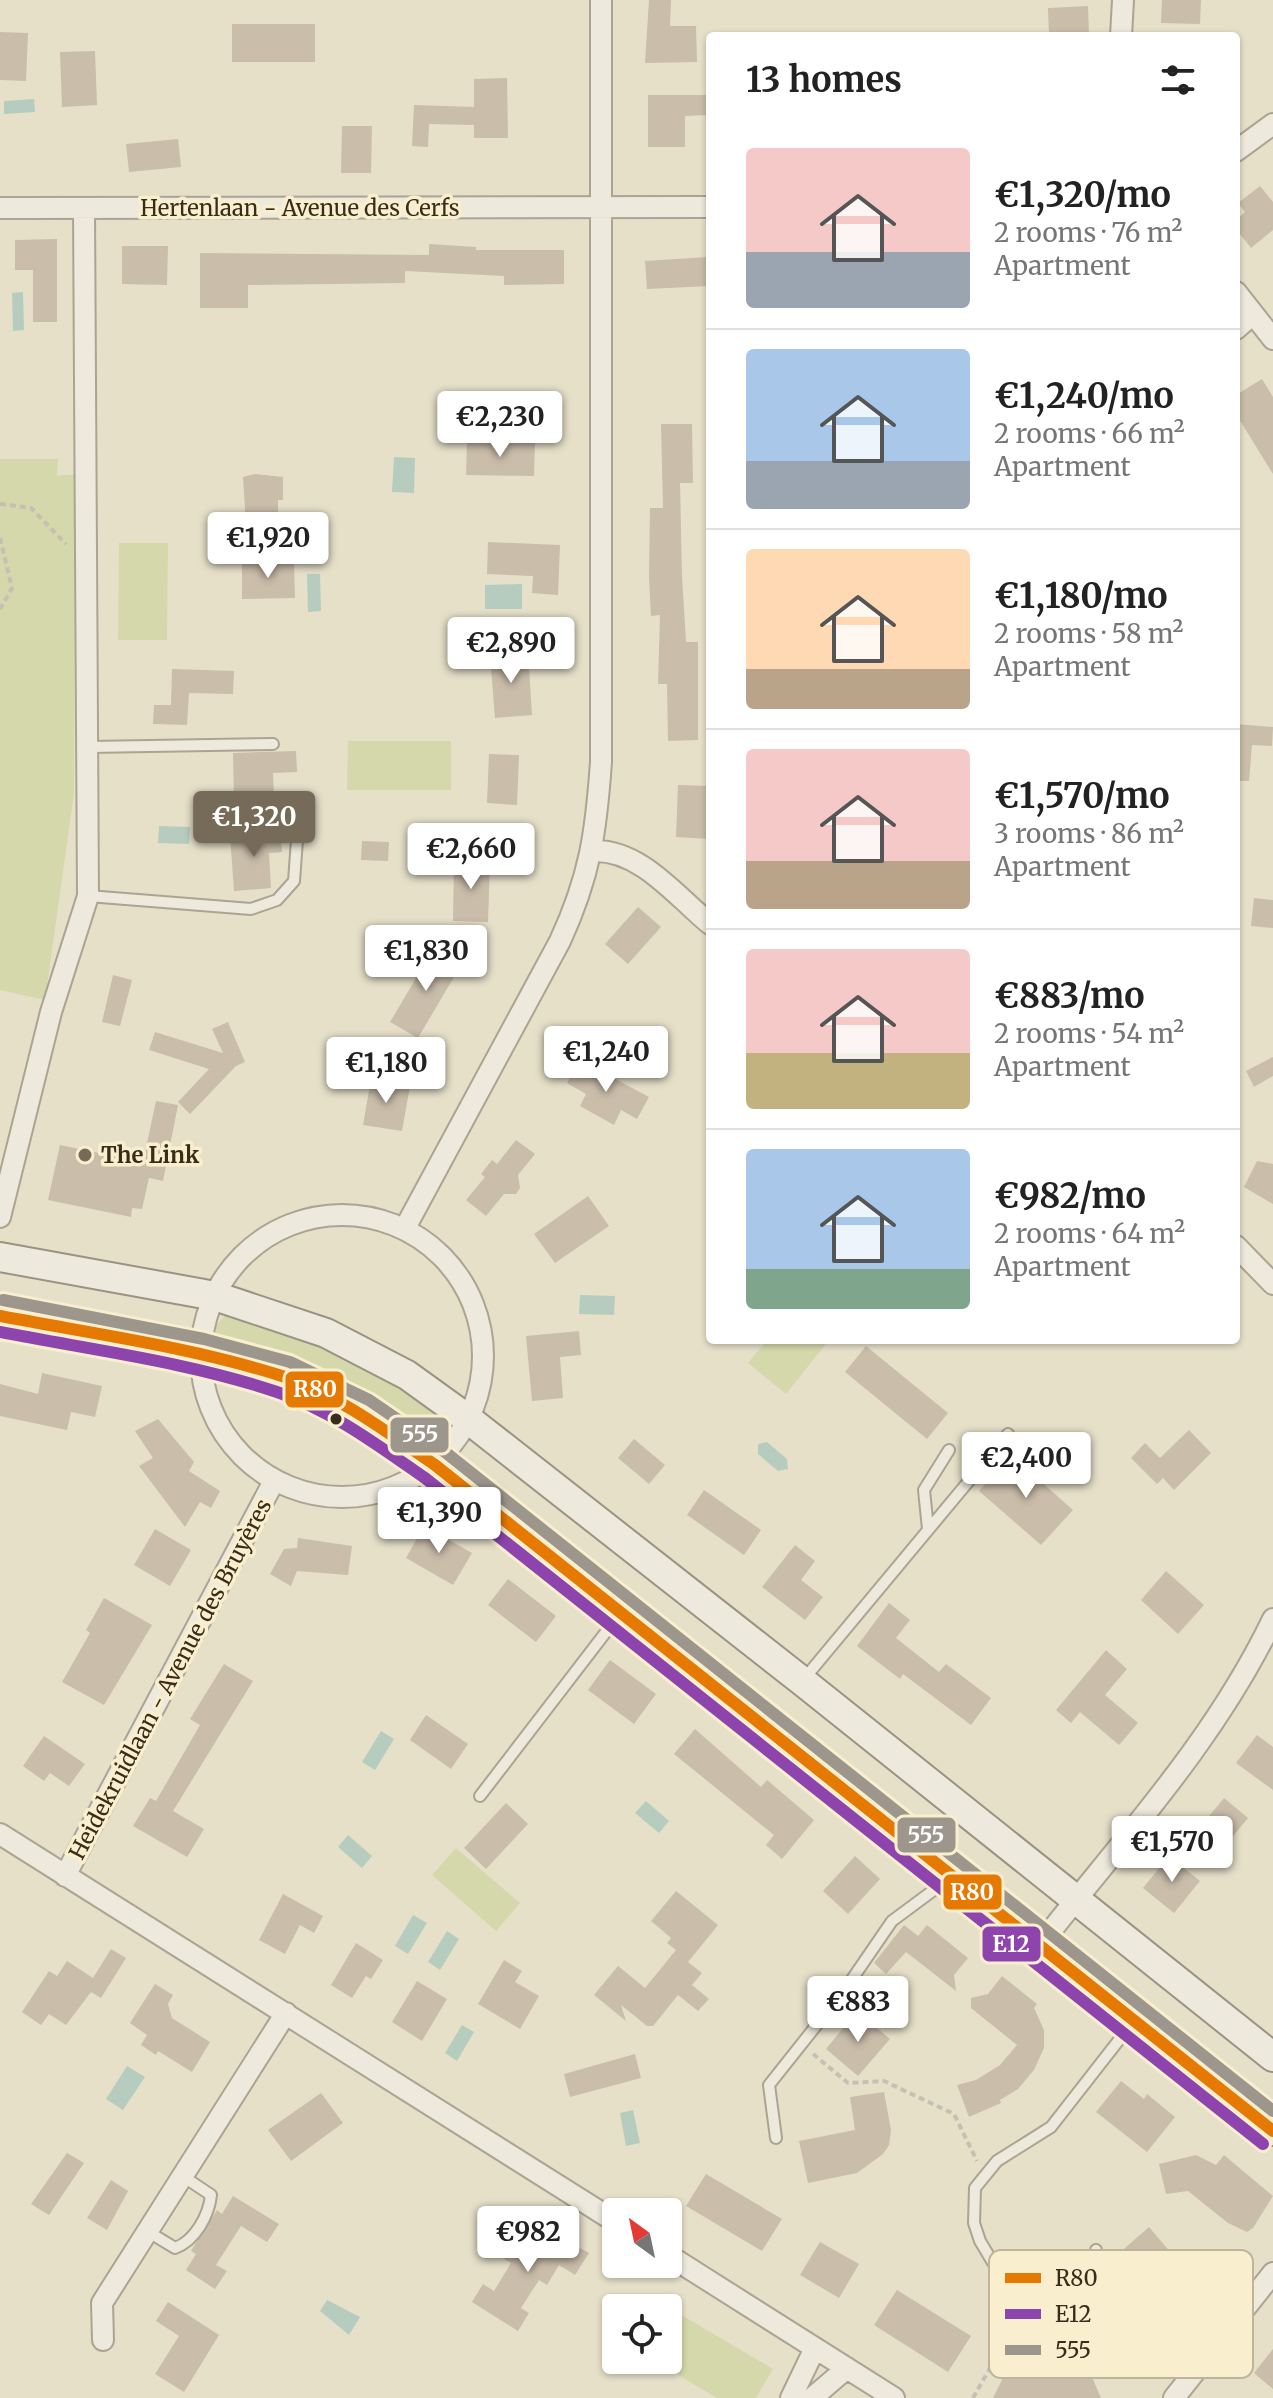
<!DOCTYPE html>
<meta charset="utf-8">
<style>
:root{--surface:#fff;--page:#f2f2f2;--text:#222;--muted:#767676;--line:#e0e0e0;--accent:#766b58}
body{margin:0;font-family:Merriweather,serif;background:var(--page);color:var(--text);height:100vh;display:flex;flex-direction:column;font-size:30px;white-space:nowrap}
*{box-sizing:border-box;margin:0}
p{font-size:26px;color:var(--muted)}
.icon{flex:none;width:44px;height:44px;fill:none;stroke:currentColor;stroke-width:2;stroke-linecap:round;stroke-linejoin:round}
.map{position:relative;flex:1;overflow:hidden}
.side{position:absolute;left:706px;top:32px;width:534px;height:1312px;display:flex;flex-direction:column;background:var(--surface);border-radius:8px;box-shadow:0 2px 6px #0004}
.side>*{flex:none}
.needle{width:52px;rotate:327deg}
.buttons{position:absolute;left:602px;top:2198px;display:grid;gap:16px}
.buttons a{display:grid;place-items:center;width:80px;height:80px;border-radius:8px;background:var(--surface);box-shadow:0 2px 6px #0004;font-size:40px}
.price{position:absolute;translate:-50% -68px;padding:0 18px;border-radius:8px;background:#fff;color:#222;font-size:26px;line-height:52px;filter:drop-shadow(0 2px 4px #0008)}
.price::after{content:'';position:absolute;left:50%;top:48px;width:24px;height:18px;margin-left:-12px;background:inherit;clip-path:polygon(0 0,100% 0,50% 100%)}
.price.on{background:var(--accent);color:#fff}
ul{padding:0;list-style:none}
li{display:flex;align-items:center;gap:24px;height:200px;padding:0 40px}
li+li{border-top:2px solid var(--line)}
li span{display:grid;place-items:center;flex:none;width:224px;height:160px;border-radius:8px;color:#555}
li>.icon{margin-inline-start:auto}
span .icon{width:96px;height:96px;fill:#fffc;stroke-width:1}
li b{font-size:34px}
h2{display:flex;justify-content:space-between;align-items:center;height:96px;padding:0 40px;font-size:34px}
.map>svg:first-child{display:block}
</style>
<div class="map">
<svg width="1273" height="2398" viewBox="0 0 1273 2398">
<rect width="100%" height="100%" fill="#e6e0c9"/>
<path fill="#d4d8aa" d="M0 459H58L57 475H75L74 793 45 1000 0 990Z
M119 543H168L167 640H118Z
M348 741H451V790H347Z
M228 1312 328 1341 449 1418C450 1433 442 1443 426 1445L222 1350 215 1340 214 1328Z
M767 1340H829L786 1394 748 1363Z
M456 1848 520 1903 496 1931 432 1875Z
M678 2313 773 2369 756 2398H717L653 2360H668V2330Z"/>
<path fill="#b6ccbf" d="M34 99 35 112 4 114V101Z
M23 292 24 330 13 331 12 293Z
M394 457 415 458 414 493 392 492Z
M307 574H320L321 611 308 612Z
M522 584V609H485V585Z
M159 826 190 827 189 844 158 843Z
M580 1295 615 1296 614 1315 579 1314Z
M767 1442 787 1459 788 1469 778 1471 758 1454V1444Z
M381 1731 394 1739 375 1770 362 1762Z
M646 1801 669 1821 659 1833 635 1813Z
M348 1835 372 1856 362 1868 338 1847Z
M413 1915 427 1923 408 1954 395 1946Z
M447 1931 459 1939 440 1970 428 1962Z
M462 2025 474 2032 457 2061 445 2053Z
M127 2066 145 2077 123 2110 106 2099Z
M633 2110 640 2143 626 2146 620 2113Z
M327 2300 360 2317 349 2335 320 2311Z"/>
<path fill="#cabdaa" d="M649 0H671L670 26H696L697 62 645 63Z
M1162 0H1201L1200 24 1161 23Z
M1088 6 1089 36H1049L1048 8Z
M232 24H315V62H232Z
M0 32 28 33 26 81 0 80Z
M95 51 97 105 62 107 60 52Z
M507 78 508 138H474V125L429 124 428 147 412 146 414 105 474 107V79Z
M648 95H708V115L685 116V147H648Z
M342 126H372L371 173H341Z
M178 139 181 167 129 172 126 144Z
M1260 186 1273 202V230L1251 248 1236 229V220L1245 212 1238 203Z
M57 239V322H33V270H15V240Z
M429 244 476 247V250H564V284L504 285V276L405 271V283L248 285V308H200V253L429 255Z
M122 246H168L167 285 122 284Z
M708 257 710 286 647 289 645 261Z
M1262 379 1273 397V474L1236 414V395Z
M661 424H692L693 483H680L682 576 686 642H698V740L668 741 667 684H658L660 615 651 616 649 578 650 508H663Z
M467 441 535 443 534 476 466 475Z
M255 474 283 477V500H278V516L271 515 272 525H246L243 477Z
M488 542 560 545 558 595 532 593 533 576 487 574Z
M242 562H294L295 598 242 599Z
M528 652 532 715 495 718 490 655Z
M172 669 234 671 233 694 189 693 187 725 153 724 154 705H171Z
M1236 724 1273 727 1272 746 1252 745 1249 781H1236Z
M296 751 297 772 273 773 274 799 234 800 233 753Z
M489 754 519 755 517 805 487 803Z
M678 785 710 786 709 839 676 837Z
M280 830 282 852 269 853 271 888 234 891 230 835Z
M362 841 389 842 388 861 361 860Z
M454 861 490 862 488 922 453 921Z
M1254 898 1273 900V928L1251 926Z
M638 907 661 927 628 964 605 944Z
M434 948 461 965 418 1038 390 1022Z
M113 975 132 980 120 1026 102 1022Z
M228 1022 245 1062 236 1066 190 1114 178 1102 209 1069 149 1050 155 1032 223 1053 212 1029Z
M1273 1057V1076L1254 1087 1246 1071Z
M580 1060 649 1097 637 1119 621 1110 614 1125 580 1106 586 1094 567 1083Z
M371 1079 410 1086 402 1131 363 1125Z
M156 1101 178 1105 163 1181 149 1178 142 1209 132 1208 131 1217 48 1200 60 1145 143 1162Z
M516 1140 535 1154 518 1175 520 1188 516 1194H504L486 1216 466 1200 485 1177 481 1174 492 1160 497 1164Z
M1257 1161 1273 1164V1204L1244 1187Z
M588 1196 609 1226 555 1263 534 1234Z
M579 1331 581 1355 560 1357 563 1398 532 1401 526 1336Z
M866 1346 948 1413 927 1439 845 1372Z
M42 1373 102 1386 95 1417 71 1412 67 1430 0 1416V1384L38 1394Z
M158 1419 194 1462 189 1471 220 1491 211 1508 200 1502 185 1527 139 1466 153 1458 135 1431Z
M1189 1430 1211 1453 1174 1490 1163 1478 1157 1484 1131 1458 1145 1443 1160 1458Z
M634 1439 665 1465 649 1484 618 1458Z
M1011 1455 1073 1510 1041 1545 979 1491Z
M704 1490 761 1530 744 1555 687 1515Z
M424 1526 472 1553 453 1585 406 1558Z
M155 1529 191 1550 170 1586 134 1565Z
M298 1538 352 1546 348 1575 297 1571 291 1586 270 1574 284 1549 297 1548Z
M795 1545 815 1561 801 1580 823 1597 805 1620 762 1587Z
M1166 1571 1204 1605 1178 1634 1141 1600Z
M508 1579 556 1616 536 1642 488 1605Z
M104 1598 152 1625 104 1705 62 1682 90 1633 86 1630Z
M889 1603 910 1620 896 1638 939 1672 946 1664 991 1698 971 1725 903 1674 900 1679 857 1646Z
M1106 1650 1127 1669 1105 1695 1138 1723 1119 1745 1080 1712 1071 1723 1056 1710Z
M610 1660 656 1694 634 1724 588 1690Z
M224 1664 253 1681 173 1811 204 1829 187 1857 133 1826 150 1798 156 1801 200 1725 190 1719Z
M426 1715 468 1744 451 1769 410 1740Z
M695 1729 761 1787 767 1780 814 1820 782 1859 766 1845 774 1835 674 1754Z
M1257 1735 1273 1747V1790L1236 1763Z
M44 1736 85 1764 69 1786 50 1773 44 1781 23 1766Z
M1224 1798 1248 1818 1220 1852 1195 1833Z
M506 1803 528 1824 486 1869 464 1848Z
M855 1856 880 1879 848 1914 823 1891Z
M1169 1856 1200 1881 1174 1913 1143 1888Z
M676 1891 718 1925 688 1962 702 1973 692 1985 709 1999 698 2011 678 1995 653 2026H647L621 2005 626 2021 594 1995 618 1966 645 1988 676 1950 667 1943 671 1938 651 1921Z
M283 1894 323 1916 314 1933 300 1925 285 1954 259 1940Z
M904 1925 918 1936 927 1925 968 1958 954 1975 956 1991 906 1952 886 1974 874 1963Z
M356 1943 383 1960 371 1979 366 1976 352 1998 331 1985Z
M111 1949 126 1958 101 1998 91 1992 66 2025 49 2014 41 2025 22 2012 49 1971 57 1976 67 1961 93 1978Z
M504 1960 522 1971 515 1982 539 1996 520 2029 478 2004Z
M1002 1976 1037 2004 1034 2008 1044 2030V2048L1034 2070 1018 2089 1000 2100 1001 2103 969 2117 957 2085 976 2080 1000 2065 1017 2045 971 2008V1998L988 1994Z
M417 1981 447 1999 422 2041 392 2022Z
M155 1984 173 1995 168 2004 172 2018 210 2042 192 2072 158 2051 156 2055 141 2045 147 2035 130 2023Z
M857 2011 890 2039 858 2076 826 2049Z
M635 2054 641 2078 570 2097 564 2074Z
M1121 2081 1144 2099 1147 2094 1175 2117 1147 2152 1096 2112Z
M884 2092 891 2130 889 2145 883 2154 857 2173 808 2183 799 2141 855 2130 850 2097Z
M321 2093 343 2123 291 2161 268 2130Z
M67 2153 84 2163 49 2215 31 2204Z
M1196 2155 1216 2165 1224 2155 1273 2196 1253 2228 1247 2232 1228 2223 1188 2191 1166 2194 1159 2164Z
M706 2174 782 2219 762 2251 686 2206Z
M111 2180 128 2191 107 2230 87 2218Z
M233 2196 279 2224 267 2242 241 2226 216 2265 227 2271 215 2289 186 2270 196 2254 191 2251 194 2246 217 2210 222 2214Z
M535 2224 589 2253 575 2275 559 2265 547 2285 539 2280 521 2308 529 2313 518 2331 472 2302 483 2284 494 2291 511 2263 501 2257 512 2239 522 2244Z
M1149 2227 1183 2267 1143 2302 1109 2262Z
M820 2242 859 2264 839 2298 800 2275Z
M897 2290 971 2336 948 2372 874 2325Z
M168 2302 219 2335 184 2392 155 2374 179 2336 156 2321Z
M1273 2349V2389L1254 2373Z
M1011 2362 1047 2378H1061L1089 2370 1101 2398H993Z"/>
<g fill="none" stroke-linecap="round" stroke-linejoin="round">
<g stroke="#aba493" stroke-width="14">
<path id="lane" d="M89 747 273 744
M88 896 251 909 277 900 294 881 297 840
M928 1529 924 1490 949 1450
M804 1679 1008 1434
M480 1796 619 1615
M776 2138 769 2085 846 1988 892 1921 950 1878
M147 2231 175 2248C195 2241 209 2215 211 2195L181 2175
M1096 2250V2283L1082 2302 1056 2312 1034 2308 1001 2276 980 2241 974 2223 975 2188 997 2161 1051 2127 1133 2022"/>
</g>
<g stroke="#aba493" stroke-width="24">
<path id="street" d="M1121 36 1123 0
M1236 151 1273 124
M0 208 710 207
M1236 292 1273 339
M1236 329 1253 314
M593 851C640 849 676 896 710 924
M201 1356a141 141 0 1 1 282 0a141 141 0 1 1-282 0Z
M0 1217 51 1012 88 896 84 209
M405 1228 560 941C590 876 596 833 601 762V0
M1236 1246 1273 1284
M0 1834 616 2222
M65 1876 274 1481
M1039 1946C1122 1840 1214 1742 1273 1619
M668 2255 894 2398
M103 2340 102 2303 286 2013
M791 2398 815 2348
M812 2398 847 2368
M1174 2398 1273 2273"/>
</g>
<g stroke="#9a9383" stroke-width="32">
<path id="secondary" d="M0 1257 215 1296 326 1333 407 1375 468 1419 802 1681 1273 2057
M0 1316 201 1355 284 1377 361 1414 435 1465 1273 2131"/>
</g>
<path stroke="#c5c0b3" stroke-width="4" stroke-dasharray="6 4" stroke-linecap="butt" d="M0 504 31 508 66 544
M0 538 12 588 0 609
M813 2054 848 2083 884 2081 954 2114 977 2161
M973 2398 1021 2313"/>
<use href="#lane" stroke="#ede9dc" stroke-width="10"/>
<use href="#street" stroke="#ede9dc" stroke-width="20"/>
<use href="#secondary" stroke="#ede9dc" stroke-width="28"/>
<g stroke="#f9efce" stroke-width="18">
<path id="bus-1" d="M0 1316C94 1334 191 1347 282 1376 338 1395 387 1432 435 1465L1273 2131"/>
</g>
<g stroke="#f9efce" stroke-width="18">
<path id="bus-2" d="M0 1332C92 1350 188 1362 277 1392 331 1410 379 1446 425 1478L1263 2144"/>
</g>
<g stroke="#f9efce" stroke-width="18">
<path id="bus-3" d="M3 1300 204 1339 290 1362 369 1400 445 1452 1273 2111"/>
</g>
<use href="#bus-1" stroke="#e67901" stroke-width="12"/>
<use href="#bus-2" stroke="#8e44ad" stroke-width="12"/>
<use href="#bus-3" stroke="#9c968d" stroke-width="12"/>
</g>
<circle fill="#766b58" stroke="#f9efce" stroke-width="3" cx="85" cy="1155" r="8"/>
<circle fill="#3a2c1b" stroke="#f9efce" stroke-width="3" cx="336" cy="1419" r="7"/>
<g text-anchor="middle" stroke-width="7" stroke-linejoin="round" paint-order="stroke">
<g font-size="22" fill="#3a2c1b" stroke="#f9efce">
<text x="300" y="216">Hertenlaan - Avenue des Cerfs</text>
<text transform="translate(170 1679) rotate(-62)" y="8">Heidekruidlaan - Avenue des Bruyères</text>
</g>
<g font-size="22" font-weight="bold" fill="#3a2c1b" stroke="#f9efce" text-anchor="start">
<text x="101" y="1163">The Link</text>
</g>
</g>
<rect x="989" y="2250" width="264" height="128" rx="12" fill="#f9efce" stroke="#c0b498" stroke-width="2"/>
<rect x="1005" y="2273" width="36" height="10" fill="#e67901"/>
<rect x="1005" y="2309" width="36" height="10" fill="#8e44ad"/>
<rect x="1005" y="2345" width="36" height="10" fill="#9c968d"/>
<g font-size="22" fill="#3a2c1b">
<text x="1055" y="2286">R80</text>
<text x="1055" y="2322">E12</text>
<text x="1055" y="2358">555</text>
</g>
<g stroke="#f9efce" stroke-width="3">
<rect x="284" y="1370" width="61" height="39" rx="8" fill="#e67901"/>
<rect x="389" y="1416" width="61" height="38" rx="8" fill="#9c968d"/>
<rect x="896" y="1816" width="61" height="38" rx="8" fill="#9c968d"/>
<rect x="942" y="1873" width="61" height="38" rx="8" fill="#e67901"/>
<rect x="981" y="1925" width="61" height="38" rx="8" fill="#8e44ad"/>
</g>
<g font-size="22" text-anchor="middle" font-weight="bold" fill="#fff">
<text x="315" y="1397">R80</text>
<text x="420" y="1442">555</text>
<text x="926" y="1843">555</text>
<text x="972" y="1900">R80</text>
<text x="1011" y="1952">E12</text>
</g>
</svg>
<div class="buttons">
<a><svg class="needle" viewBox="-14 -14 28 28"><path d="M0-13l5 13h-10z" fill="#e53935"/><path d="M0 13l5-13h-10z" fill="#767676"/></svg></a>
<a><svg class="icon" aria-label="locate" viewBox="0 0 24 24"><circle cx="12" cy="12" r="6"/><path d="M12 2v4M12 18v4M2 12h4M18 12h4"/></svg></a>
</div>
<b class="price" style="left:500px;top:459px">€2,230</b>
<b class="price" style="left:268px;top:580px">€1,920</b>
<b class="price" style="left:511px;top:685px">€2,890</b>
<b class="price on" style="left:254px;top:859px">€1,320</b>
<b class="price" style="left:471px;top:891px">€2,660</b>
<b class="price" style="left:426px;top:993px">€1,830</b>
<b class="price" style="left:606px;top:1094px">€1,240</b>
<b class="price" style="left:386px;top:1105px">€1,180</b>
<b class="price" style="left:1026px;top:1500px">€2,400</b>
<b class="price" style="left:439px;top:1555px">€1,390</b>
<b class="price" style="left:1172px;top:1884px">€1,570</b>
<b class="price" style="left:858px;top:2044px">€883</b>
<b class="price" style="left:528px;top:2274px">€982</b>
<section class="side">
<h2>13 homes<svg class="icon" aria-label="filters" viewBox="0 0 24 24"><path d="M4 7h16M4 17h16"/><circle cx="9" cy="7" r="2"/><circle cx="15" cy="17" r="2"/></svg></h2>
<ul>
<li><span style="background:linear-gradient(#f6c9c9 65%,#9aa5b1 0)"><svg class="icon" aria-label="home" viewBox="0 0 24 24"><path d="M3 11l9-7 9 7M6 9v11h12V9"/></svg></span><div><b>€1,320/mo</b><p>2 rooms · 76 m²</p><p>Apartment</p></div></li>
<li><span style="background:linear-gradient(#a9c7e8 70%,#9aa5b1 0)"><svg class="icon" aria-label="home" viewBox="0 0 24 24"><path d="M3 11l9-7 9 7M6 9v11h12V9"/></svg></span><div><b>€1,240/mo</b><p>2 rooms · 66 m²</p><p>Apartment</p></div></li>
<li><span style="background:linear-gradient(#ffd9b3 75%,#b9a48a 0)"><svg class="icon" aria-label="home" viewBox="0 0 24 24"><path d="M3 11l9-7 9 7M6 9v11h12V9"/></svg></span><div><b>€1,180/mo</b><p>2 rooms · 58 m²</p><p>Apartment</p></div></li>
<li><span style="background:linear-gradient(#f6c9c9 70%,#b9a48a 0)"><svg class="icon" aria-label="home" viewBox="0 0 24 24"><path d="M3 11l9-7 9 7M6 9v11h12V9"/></svg></span><div><b>€1,570/mo</b><p>3 rooms · 86 m²</p><p>Apartment</p></div></li>
<li><span style="background:linear-gradient(#f6c9c9 65%,#c2b280 0)"><svg class="icon" aria-label="home" viewBox="0 0 24 24"><path d="M3 11l9-7 9 7M6 9v11h12V9"/></svg></span><div><b>€883/mo</b><p>2 rooms · 54 m²</p><p>Apartment</p></div></li>
<li><span style="background:linear-gradient(#a9c7e8 75%,#7fa58c 0)"><svg class="icon" aria-label="home" viewBox="0 0 24 24"><path d="M3 11l9-7 9 7M6 9v11h12V9"/></svg></span><div><b>€982/mo</b><p>2 rooms · 64 m²</p><p>Apartment</p></div></li>
</ul>
</section>
</div>
